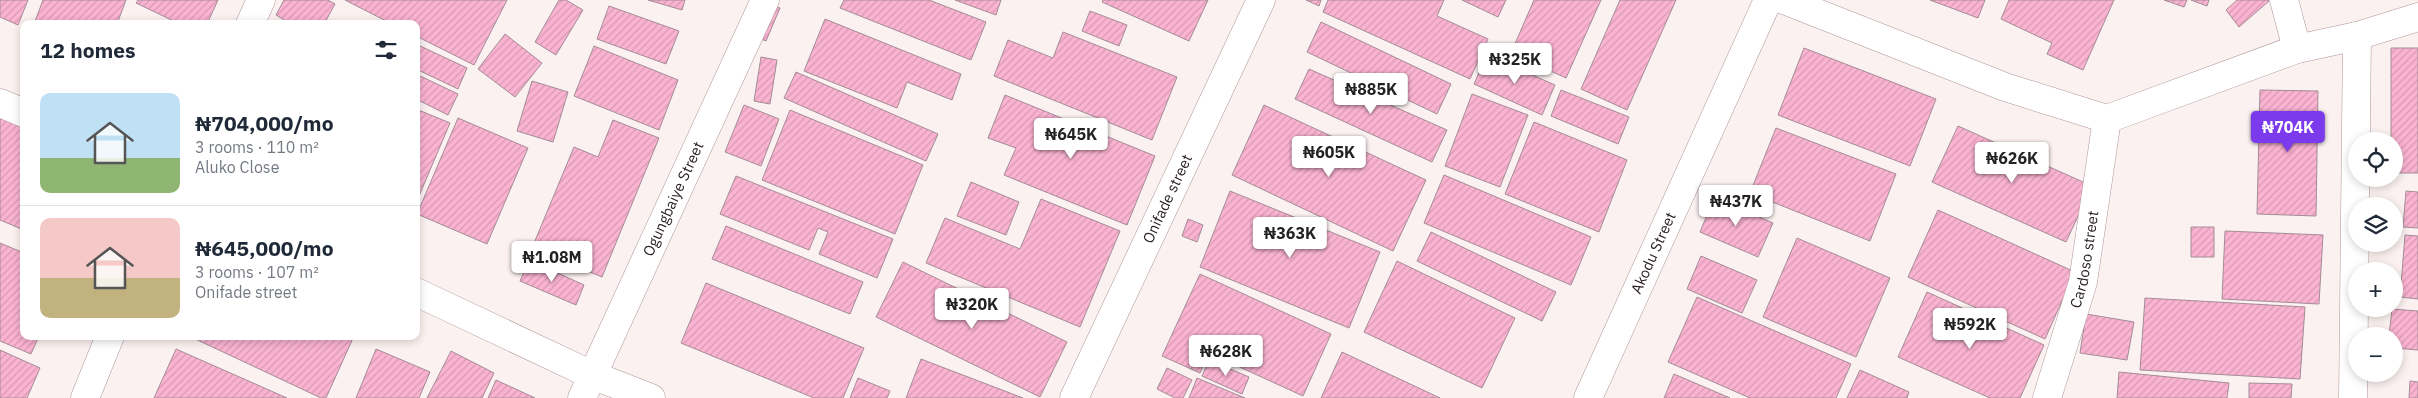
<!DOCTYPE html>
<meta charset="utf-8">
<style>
:root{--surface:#fff;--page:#f2f2f3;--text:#1f2937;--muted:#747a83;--line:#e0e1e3;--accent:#7c3aed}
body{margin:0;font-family:"IBM Plex Sans",sans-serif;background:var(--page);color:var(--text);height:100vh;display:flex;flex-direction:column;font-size:19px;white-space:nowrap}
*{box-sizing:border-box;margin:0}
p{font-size:16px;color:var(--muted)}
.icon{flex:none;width:28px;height:28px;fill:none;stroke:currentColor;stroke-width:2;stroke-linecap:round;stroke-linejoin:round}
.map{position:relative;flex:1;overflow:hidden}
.details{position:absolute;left:20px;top:20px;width:400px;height:320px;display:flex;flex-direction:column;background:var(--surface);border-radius:10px;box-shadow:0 2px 8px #0003}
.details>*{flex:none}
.controls{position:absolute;left:2348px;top:132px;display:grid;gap:10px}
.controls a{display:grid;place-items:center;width:55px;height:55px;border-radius:50%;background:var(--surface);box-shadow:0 2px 8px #0003;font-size:25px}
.price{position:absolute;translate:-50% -42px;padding:0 11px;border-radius:5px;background:#fff;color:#222;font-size:16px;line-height:32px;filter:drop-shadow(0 1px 2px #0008)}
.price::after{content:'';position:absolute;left:50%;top:30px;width:15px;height:11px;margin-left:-8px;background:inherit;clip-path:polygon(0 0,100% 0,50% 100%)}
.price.on{background:var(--accent);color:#fff}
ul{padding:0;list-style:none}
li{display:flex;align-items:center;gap:15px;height:125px;padding:0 20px}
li+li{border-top:1px solid var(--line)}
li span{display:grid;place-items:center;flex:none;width:140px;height:100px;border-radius:10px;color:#555}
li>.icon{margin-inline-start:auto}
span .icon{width:60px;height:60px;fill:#fffc;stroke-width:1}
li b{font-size:21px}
h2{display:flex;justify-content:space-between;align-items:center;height:60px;padding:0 20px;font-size:21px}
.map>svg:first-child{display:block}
</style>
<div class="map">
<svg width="2418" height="398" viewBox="0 0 2418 398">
<defs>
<pattern id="building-hatch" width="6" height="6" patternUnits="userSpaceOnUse" patternTransform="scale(1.25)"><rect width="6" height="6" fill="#fbb3d2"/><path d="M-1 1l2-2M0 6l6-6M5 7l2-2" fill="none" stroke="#d79ab4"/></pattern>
</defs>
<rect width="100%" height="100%" fill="#fcf1f1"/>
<path fill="url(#building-hatch)" stroke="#a38c96" d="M0 0H28L18 25 0 17Z
M43 0H126L117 24H34Z
M138 0H218L207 24H180L136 3Z
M284 0H328L335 4 324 24H291L276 15Z
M345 0H507L474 65 416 36V24H392Z
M559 0H566L583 10 556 55 535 42Z
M648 0H685L682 10Z
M844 0H929L986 22 971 60 840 8Z
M955 0H1001L996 15Z
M1103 0H1208L1189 41 1102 2Z
M1306 0H1321L1319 6Z
M1328 0H1444L1437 16 1488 39 1470 79 1323 12Z
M1462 0H1506L1498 17Z
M1534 0H1601L1566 78 1511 53Z
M1620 0H1676L1627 110 1581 89Z
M1930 0H1985L1978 18Z
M2009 0H2114L2083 70 2047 54 2052 43 2001 19Z
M2164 0H2187L2184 7Z
M2191 0H2209L2207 6Z
M2237 0H2268L2269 1 2239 27 2226 10Z
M765 1 780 8 766 41 751 35Z
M609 6 679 31 666 64 597 39Z
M1090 11 1127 25 1119 46 1082 31Z
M825 19 961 74 952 100 907 82 897 108 804 71Z
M1321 22 1451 84 1437 114 1307 52Z
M1063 32 1177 77 1152 140 994 76 1008 40 1053 58Z
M505 34 542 63 515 97 478 69Z
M416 44 467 68 458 89 416 69Z
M594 46 678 80 659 130 574 96Z
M1804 48 1936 99 1910 166 1778 115Z
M2391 48H2418V173H2394V141H2391Z
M1487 55 1555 85 1542 115 1474 84Z
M761 57 777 60 770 104 754 101Z
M1309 69 1447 130 1432 162 1295 99Z
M796 72 938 134 926 161 784 98Z
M416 74 458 94 448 115 416 99Z
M532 81 568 92 553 142 517 131Z
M1561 90 1629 117 1618 144 1551 116Z
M2260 90 2318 91 2316 216 2257 214Z
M1472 94 1528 115 1500 187 1445 166Z
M1005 95 1155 156 1127 225 1004 175 1016 148 988 138Z
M744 105 779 119 761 166 725 152Z
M1264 105 1426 180 1393 251 1232 175Z
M416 109 450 123 416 203Z
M790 110 923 165 895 234 762 180Z
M0 116 24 127V230L0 220Z
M458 118 528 148 487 244 417 214Z
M613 120 659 138 602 277 532 248 574 147 598 157Z
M1534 122 1627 160 1599 232 1505 194Z
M1958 126 2092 186 2066 242 1932 182Z
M1776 128 1896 174 1870 241 1750 193Z
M1444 175 1591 237 1571 285 1424 223Z
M736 176 893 239 877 278 819 254 828 232 818 228 809 250 720 214Z
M971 182 1019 202 1006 235 957 216Z
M1230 191 1380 252 1349 328 1200 267Z
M2406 191 2418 192V228L2403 227Z
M1714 198 1773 223 1758 257 1700 232Z
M1041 199 1120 231 1080 327 926 263 945 218 1020 249Z
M1938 210 2075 272 2045 339 1908 277Z
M1188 219 1203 225 1197 242 1182 236Z
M726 226 863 282 850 314 712 259Z
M2191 227H2214V257H2191Z
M2225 231 2323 235 2319 304 2222 299Z
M1431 232 1556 292 1542 321 1417 261Z
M2405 235 2418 236V299L2400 297Z
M1797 238 1890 278 1856 357 1763 317Z
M0 243 24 253V336H39L31 354 0 341Z
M1701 256 1757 280 1742 313 1687 289Z
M529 260 584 285 576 305 520 281Z
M1397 261 1515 318 1482 388 1364 332Z
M903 262 1067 342 1040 397 876 317Z
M1200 274 1331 334 1303 396 1209 353 1200 373 1162 356Z
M706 283 864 348 843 398H814L681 343Z
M1927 292 2044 345 2020 398H1990L1898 357Z
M1697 297 1851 364 1836 398H1750L1668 362Z
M2145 298 2305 307 2300 379 2140 370Z
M2392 309 2418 311V350L2394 348V336H2389Z
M2086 314 2134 322 2127 360 2080 353Z
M189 336H354L326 398H321Z
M176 349 287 398H154Z
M376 349 430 372 419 398H356Z
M0 350 40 368 27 398H0Z
M451 351 494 373 482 398H427Z
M1342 352 1440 398H1321Z
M921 359 1023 398H906Z
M1209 360 1249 377 1242 394 1202 376Z
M1167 368 1192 380 1183 398H1175L1157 389Z
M1860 370 1909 392 1907 398H1847Z
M2119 372 2229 383 2227 398H2117Z
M1674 374 1730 398H1664Z
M858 378 890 391 887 398H850Z
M1197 378 1245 398H1189Z
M496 380 535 398H488Z
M2410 381 2418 382V398H2409Z
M2249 383 2292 384 2291 398H2249Z"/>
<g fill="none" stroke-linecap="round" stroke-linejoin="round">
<g stroke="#b09699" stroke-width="29">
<g id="minor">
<path d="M1784 0 2005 87 2107 119 2297 49 2357 36 2418 17"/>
<path d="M2284 0 2297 49"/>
<path d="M250 24 261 0"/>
<path d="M0 103 24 113"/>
<path d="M416 292 592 375 651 398"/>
<path d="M85 398 110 336"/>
<path id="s1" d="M582 398 765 0"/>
<path id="s2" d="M1074 398 1261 0"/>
<path id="s3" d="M1588 398 1768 0"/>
<path id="s4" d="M2047 398 2083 282 2107 119"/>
<path d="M2353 398 2357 36"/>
</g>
</g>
<use href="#minor" stroke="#fff" stroke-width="28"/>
</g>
<g text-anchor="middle" stroke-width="4" stroke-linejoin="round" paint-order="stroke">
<g font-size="15" fill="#2c2223" stroke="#fff">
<text dy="5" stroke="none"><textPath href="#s1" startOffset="219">Ogungbaiye Street</textPath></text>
<text dy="5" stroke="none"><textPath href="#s2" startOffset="220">Onifade street</textPath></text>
<text dy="5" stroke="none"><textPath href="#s3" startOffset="159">Akodu Street</textPath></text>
<text dy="5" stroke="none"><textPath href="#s4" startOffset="144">Cardoso street</textPath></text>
</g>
</g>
</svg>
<div class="controls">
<a><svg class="icon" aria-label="locate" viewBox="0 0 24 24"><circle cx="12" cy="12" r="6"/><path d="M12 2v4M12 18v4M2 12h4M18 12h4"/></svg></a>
<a><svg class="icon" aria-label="layers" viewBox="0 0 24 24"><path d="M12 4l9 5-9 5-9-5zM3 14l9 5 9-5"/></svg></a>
<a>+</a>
<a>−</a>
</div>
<b class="price" style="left:1515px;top:85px">₦325K</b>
<b class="price" style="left:1371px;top:115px">₦885K</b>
<b class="price on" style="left:2288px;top:153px">₦704K</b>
<b class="price" style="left:1071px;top:160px">₦645K</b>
<b class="price" style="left:1329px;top:178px">₦605K</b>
<b class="price" style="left:2012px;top:184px">₦626K</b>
<b class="price" style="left:1736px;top:227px">₦437K</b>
<b class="price" style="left:1290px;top:259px">₦363K</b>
<b class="price" style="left:552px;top:283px">₦1.08M</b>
<b class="price" style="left:972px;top:330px">₦320K</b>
<b class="price" style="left:1970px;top:350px">₦592K</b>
<b class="price" style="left:1226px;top:377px">₦628K</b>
<section class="details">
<h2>12 homes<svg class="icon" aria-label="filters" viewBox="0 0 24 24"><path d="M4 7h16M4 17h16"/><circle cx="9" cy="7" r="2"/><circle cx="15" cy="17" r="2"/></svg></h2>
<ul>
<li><span style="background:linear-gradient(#bfe0f5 65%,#8fb573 0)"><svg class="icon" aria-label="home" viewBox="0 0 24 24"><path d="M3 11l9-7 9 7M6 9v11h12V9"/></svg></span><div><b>₦704,000/mo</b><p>3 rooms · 110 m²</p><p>Aluko Close</p></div></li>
<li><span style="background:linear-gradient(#f6c9c9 60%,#c2b280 0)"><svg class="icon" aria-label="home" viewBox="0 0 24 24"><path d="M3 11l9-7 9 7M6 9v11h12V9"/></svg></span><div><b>₦645,000/mo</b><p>3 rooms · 107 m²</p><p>Onifade street</p></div></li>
</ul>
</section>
</div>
